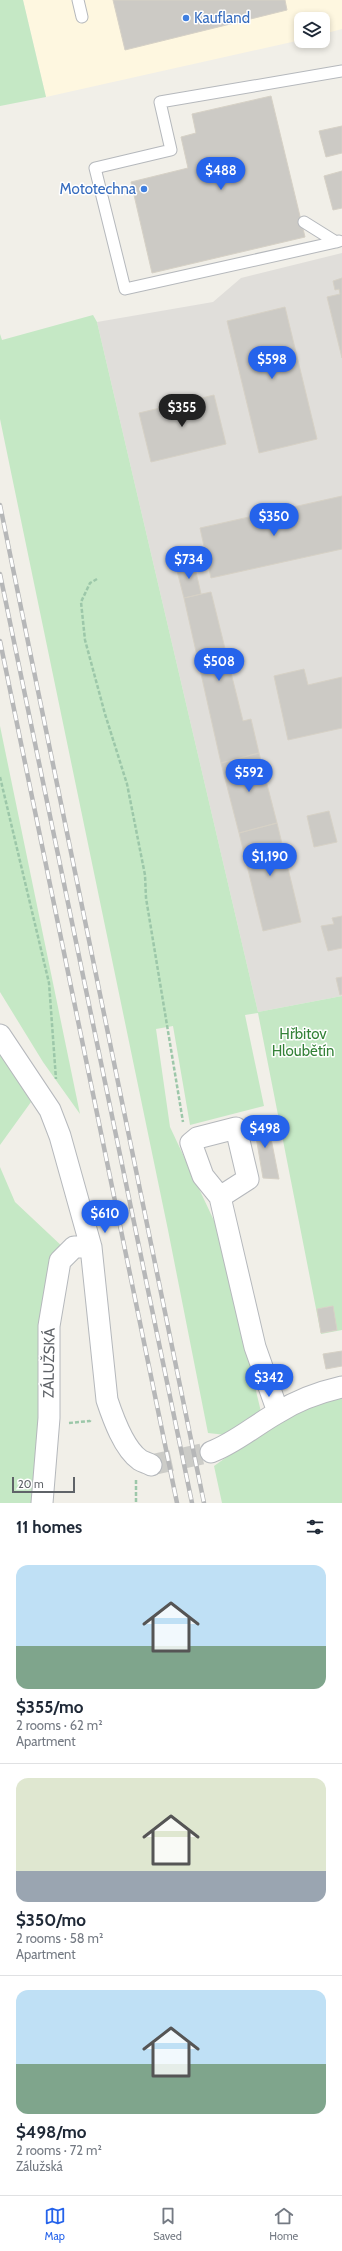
<!DOCTYPE html>
<meta charset="utf-8">
<style>
:root{--surface:#fff;--page:#f2f2f3;--text:#1f2937;--muted:#747a83;--line:#e0e1e3;--accent:#2563eb}
body{margin:0;font-family:Cabin,sans-serif;background:var(--page);color:var(--text);height:100vh;display:flex;flex-direction:column;font-size:15px;white-space:nowrap}
*{box-sizing:border-box;margin:0}
p{font-size:13px;color:var(--muted)}
.icon{flex:none;width:22px;height:22px;fill:none;stroke:currentColor;stroke-width:2;stroke-linecap:round;stroke-linejoin:round}
.map{position:relative;height:1503px;overflow:hidden}
.sheet{display:flex;flex-direction:column;background:var(--surface);flex:1}
.sheet>*{flex:none}
.buttons{position:absolute;left:294px;top:12px;display:grid;gap:8px}
.buttons a{display:grid;place-items:center;width:36px;height:36px;border-radius:8px;background:var(--surface);box-shadow:0 2px 6px #0003;font-size:20px}
.scale{position:absolute;left:12px;bottom:10px;width:63px;box-sizing:border-box;padding-left:4px;border:2px solid #5f6368;border-top:0;font-size:11px;line-height:14px;white-space:nowrap;color:#5f6368;-webkit-text-stroke:3px #fff;paint-order:stroke}
.price{position:absolute;translate:-50% -34px;padding:0 9px;border-radius:14px;background:var(--accent);color:#fff;font-size:13px;line-height:26px;filter:drop-shadow(0 1px 2px #0008)}
.price::after{content:'';position:absolute;left:50%;top:24px;width:12px;height:9px;margin-left:-6px;background:inherit;clip-path:polygon(0 0,100% 0,50% 100%)}
.price.active{background:#222;color:#fff}
ul{padding:0;list-style:none}
li{display:grid;align-content:center;gap:8px;height:212px;padding:0 16px}
li+li{border-top:1px solid var(--line)}
li span{display:grid;place-items:center;height:124px;border-radius:12px;color:#555}
li>.icon{margin-inline-start:auto}
span .icon{width:72px;height:72px;fill:#fffc;stroke-width:1}
li b{font-size:17px}
h2{display:flex;justify-content:space-between;align-items:center;height:48px;padding:0 16px;font-size:17px}
.dock{display:flex;justify-content:space-around;align-items:center;height:56px;border-top:1px solid var(--line);background:var(--surface);font-size:11px;color:var(--muted)}
.dock a{display:grid;justify-items:center;gap:2px}
.dock .active{color:var(--accent)}
.map>svg:first-child{display:block}
</style>
<div class="map">
<svg width="342" height="1503" viewBox="0 0 342 1503">
<rect width="100%" height="100%" fill="#f1efe8"/>
<path fill="#fef7e0" d="M23 0H342V29L323 34V19H301V40L46 97Z"/>
<path fill="#e0deda" d="M342 253V996L258 1012 97 322 213 302 241 278Z"/>
<path fill="#c5e8c5" fill-rule="evenodd" d="M0 0H23L46 97 0 106Z
M93 315 97 322 258 1012 342 996V1330L321 1334 258 1013 245 1015 264 1106 190 1125 173 1026 156 1029 170 1127 217 1227 261 1412 226 1435 208 1433 168 1230 0 419V334L2 340ZM332 1306 337 1330 321 1333 317 1309Z
M0 726 80 1114 43 1062 0 992Z
M0 1052 31 1102 0 1145Z
M0 1167 15 1202 65 1249 33 1503H0Z
M342 1395V1503H222L214 1466 265 1430 308 1404Z"/>
<path fill="#cccac5" stroke="#d6d1c6" d="M113 0H285L287 10 125 50Z
M271 96 305 237 152 273 131 182 188 168 181 137 196 133 192 114Z
M342 126V153L326 157 319 131Z
M342 171V208L333 210 324 176Z
M342 278V358L327 297 340 294 339 289 335 290 333 281Z
M285 307 317 439 259 453 227 321Z
M214 395 226 444 151 462 139 413Z
M342 496V549L211 578 200 528Z
M194 563 201 594 184 598 176 567Z
M211 592 243 721 251 719 259 753 221 763 184 598Z
M304 669 308 685 342 677V728L288 740 274 676Z
M259 753 277 823 239 833 221 763Z
M329 811 337 842 314 847 307 816Z
M277 823 301 922 263 931 239 833Z
M342 916V948L328 951 321 926 334 924 332 918Z
M342 977V994L340 995 336 978Z
M251 1118H267L279 1179 263 1178 254 1125Z
M333 1306 337 1330 321 1333 317 1309Z
M342 1351V1366L326 1369 323 1354Z"/>
<g fill="none" stroke-linecap="round" stroke-linejoin="round">
<path stroke="#ccccc8" stroke-width="21" stroke-dasharray="21 10" stroke-linecap="butt" d="M151 1465 211 1452"/>
<g stroke="#b5b8bc" stroke-width="13">
<path id="service" d="M78 0 82 17
M304 222 336 242 339 241
M336 242 125 289 95 168 171 150 160 102 342 71"/>
</g>
<g stroke="#b5b8bc" stroke-width="23">
<path id="minor" d="M0 1035 50 1110 60 1136 91 1247 107 1400C113 1418 124 1449 140 1460 143 1462 148 1463 151 1465
M220 1197 203 1176 191 1143 197 1138 236 1128 248 1179 220 1197 255 1347 278 1412
M211 1452C235 1443 254 1426 277 1413 296 1401 320 1392 342 1387
M42 1503 49 1418V1326L60 1261 74 1247H91"/>
</g>
<path stroke="#9cc7a9" stroke-width="2.5" stroke-dasharray="4 2" stroke-linecap="butt" d="M97 579 90 583 81 602 85 640 105 714 127 784 145 875 146 898 183 1122
M0 777 49 983 56 1079
M69 1423 90 1421 91 1419
M136 1480V1503"/>
<use href="#service" stroke="#fff" stroke-width="11"/>
<use href="#minor" stroke="#fff" stroke-width="21"/>
<g stroke="#b6b7b8" stroke-width="4.5">
<path id="rail" d="M0 505 204 1503
M0 574 192 1503
M0 641 177 1503"/>
</g>
<use href="#rail" stroke="#fff" stroke-width="3" stroke-dasharray="9" stroke-linecap="butt"/>
</g>
<g fill="#3f7fe0" stroke="#fff" stroke-width="1.5">
<circle cx="186" cy="18" r="4"/>
<circle cx="144" cy="189" r="4"/>
</g>
<g text-anchor="middle" stroke-width="3" stroke-linejoin="round" paint-order="stroke">
<g font-size="15" fill="#366cbe" stroke="#fff" text-anchor="start">
<text x="194" y="23">Kaufland</text>
<text x="136" y="194" text-anchor="end">Mototechna</text>
</g>
<g font-size="15" fill="#348238" stroke="#fff">
<text x="303" y="1039">Hřbitov<tspan x="303" dy="17">Hloubětín</tspan></text>
</g>
<g font-size="15" fill="#5f6368" stroke="#fff">
<text transform="translate(49 1363) rotate(-89)" y="5">ZÁLUŽSKÁ</text>
</g>
</g>
</svg>
<div class="buttons">
<a><svg class="icon" aria-label="layers" viewBox="0 0 24 24"><path d="M12 4l9 5-9 5-9-5zM3 14l9 5 9-5"/></svg></a>
</div>
<div class="scale">20 m</div>
<b class="price" style="left:221px;top:191px">$488</b>
<b class="price" style="left:272px;top:380px">$598</b>
<b class="price active" style="left:182px;top:428px">$355</b>
<b class="price" style="left:274px;top:537px">$350</b>
<b class="price" style="left:189px;top:580px">$734</b>
<b class="price" style="left:219px;top:682px">$508</b>
<b class="price" style="left:249px;top:793px">$592</b>
<b class="price" style="left:270px;top:877px">$1,190</b>
<b class="price" style="left:265px;top:1149px">$498</b>
<b class="price" style="left:105px;top:1234px">$610</b>
<b class="price" style="left:269px;top:1398px">$342</b>
</div>
<section class="sheet">
<h2>11 homes<svg class="icon" aria-label="filters" viewBox="0 0 24 24"><path d="M4 7h16M4 17h16"/><circle cx="9" cy="7" r="2"/><circle cx="15" cy="17" r="2"/></svg></h2>
<ul>
<li><span style="background:linear-gradient(#bfe0f5 65%,#7fa58c 0)"><svg class="icon" aria-label="home" viewBox="0 0 24 24"><path d="M3 11l9-7 9 7M6 9v11h12V9"/></svg></span><div><b>$355/mo</b><p>2 rooms · 62 m²</p><p>Apartment</p></div></li>
<li><span style="background:linear-gradient(#dfe7d0 75%,#9aa5b1 0)"><svg class="icon" aria-label="home" viewBox="0 0 24 24"><path d="M3 11l9-7 9 7M6 9v11h12V9"/></svg></span><div><b>$350/mo</b><p>2 rooms · 58 m²</p><p>Apartment</p></div></li>
<li><span style="background:linear-gradient(#bfe0f5 60%,#7fa58c 0)"><svg class="icon" aria-label="home" viewBox="0 0 24 24"><path d="M3 11l9-7 9 7M6 9v11h12V9"/></svg></span><div><b>$498/mo</b><p>2 rooms · 72 m²</p><p>Zálužská</p></div></li>
</ul>
</section>
<nav class="dock">
<a class="active"><svg class="icon" aria-label="map" viewBox="0 0 24 24"><path d="M3 6l6-2 6 2 6-2v14l-6 2-6-2-6 2zM9 4v14M15 6v14"/></svg>Map</a>
<a><svg class="icon" aria-label="saved" viewBox="0 0 24 24"><path d="M7 4h10v16l-5-4-5 4z"/></svg>Saved</a>
<a><svg class="icon" aria-label="home" viewBox="0 0 24 24"><path d="M3 11l9-7 9 7M6 9v11h12V9"/></svg>Home</a>
</nav>
